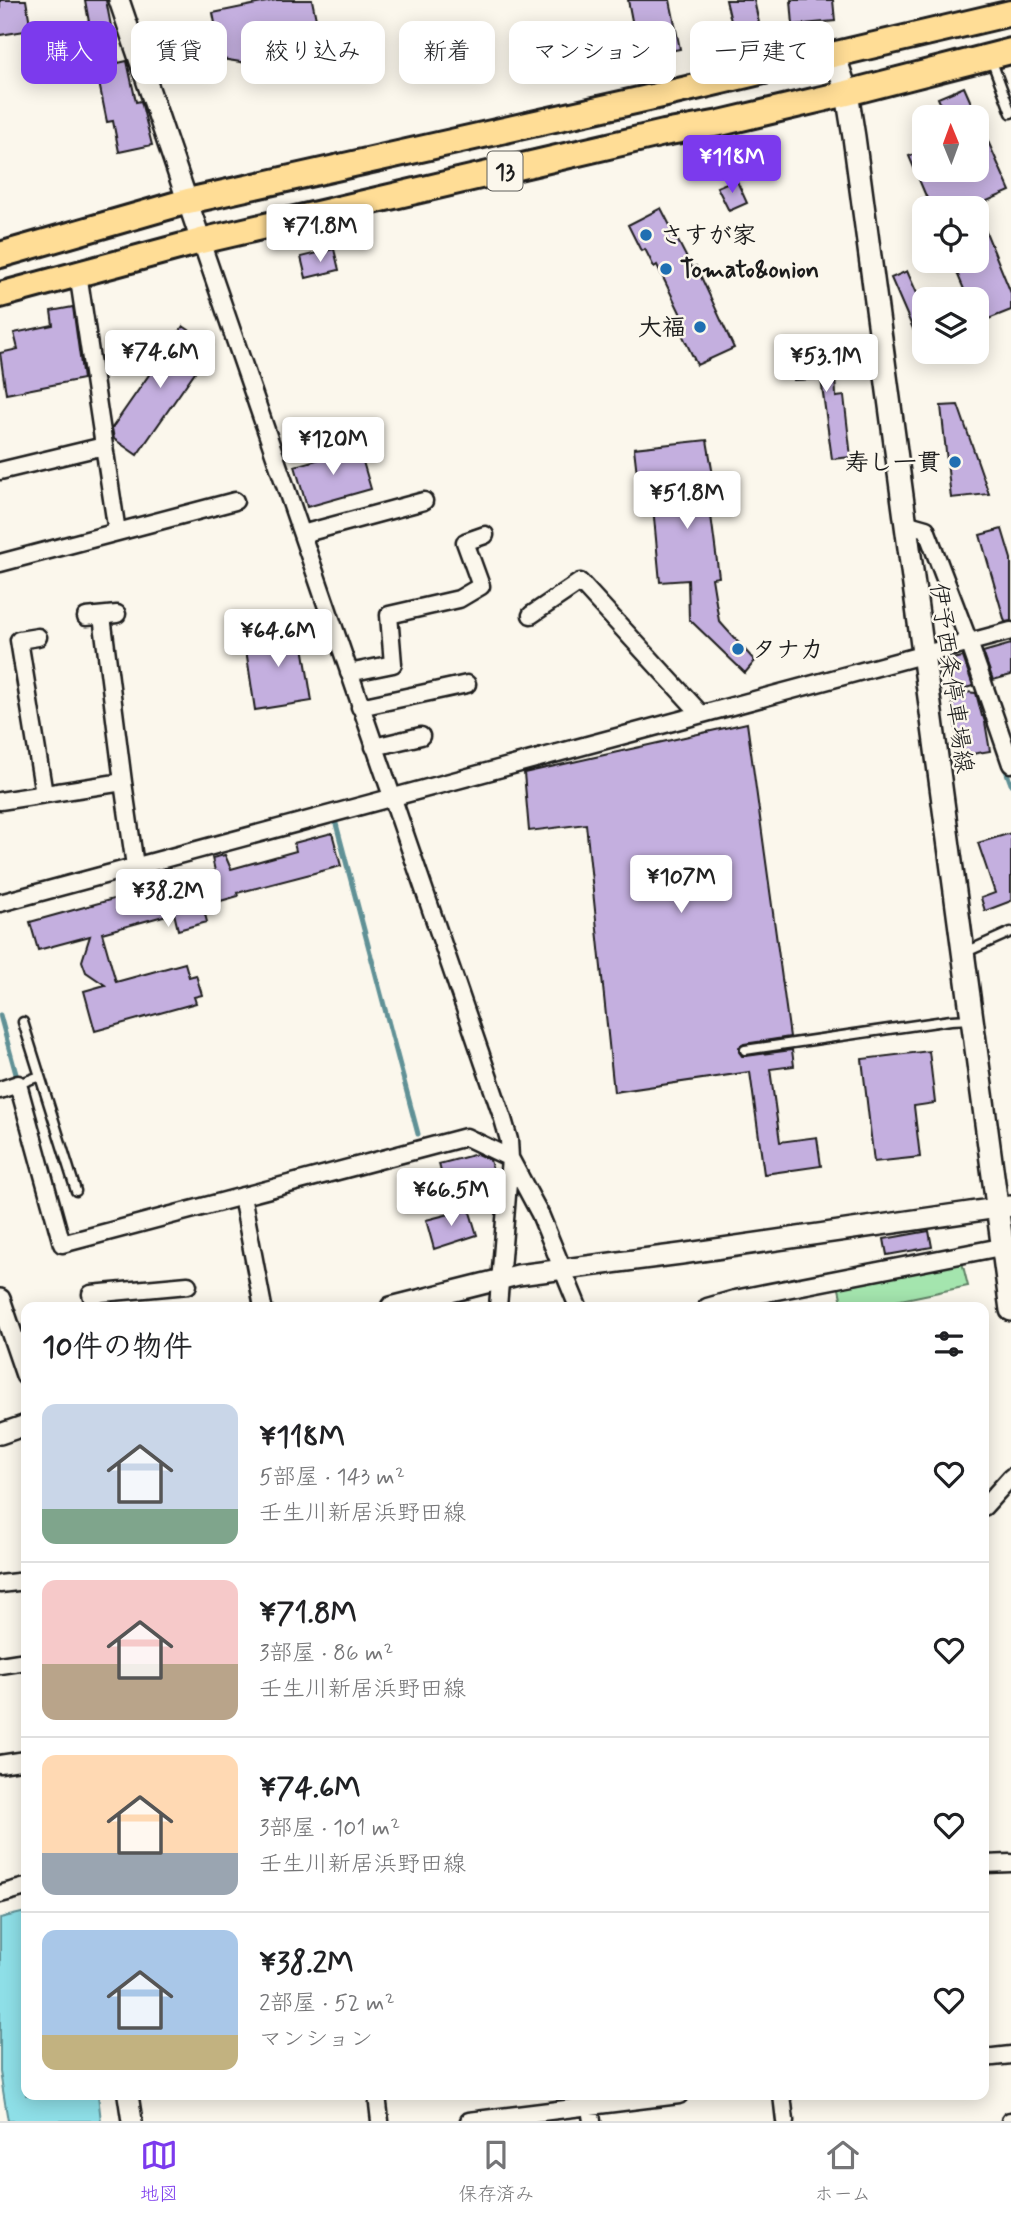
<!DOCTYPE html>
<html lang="ja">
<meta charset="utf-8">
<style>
:root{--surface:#fff;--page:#f2f2f2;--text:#202124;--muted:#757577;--line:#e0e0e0;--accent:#7c3aed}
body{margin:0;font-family:Mynerve,"Klee One",sans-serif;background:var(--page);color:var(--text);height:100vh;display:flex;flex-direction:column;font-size:26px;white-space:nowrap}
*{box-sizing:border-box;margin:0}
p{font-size:23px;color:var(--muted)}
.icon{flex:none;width:38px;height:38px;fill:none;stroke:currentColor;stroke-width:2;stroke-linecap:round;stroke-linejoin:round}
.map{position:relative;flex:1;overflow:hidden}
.drawer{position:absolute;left:21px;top:1302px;width:968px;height:798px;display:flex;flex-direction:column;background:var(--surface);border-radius:14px;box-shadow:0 4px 18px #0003}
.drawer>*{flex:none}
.guide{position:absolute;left:21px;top:21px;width:970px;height:63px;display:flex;gap:14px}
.needle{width:46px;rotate:359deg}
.fabs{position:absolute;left:912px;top:105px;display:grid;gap:14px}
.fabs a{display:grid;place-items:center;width:77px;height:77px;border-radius:14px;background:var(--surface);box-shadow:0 4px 18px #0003;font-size:35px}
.price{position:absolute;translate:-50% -60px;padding:0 16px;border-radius:7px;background:#fff;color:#222;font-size:23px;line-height:46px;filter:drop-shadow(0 2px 4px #0008)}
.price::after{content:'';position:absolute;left:50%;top:42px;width:21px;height:16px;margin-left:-10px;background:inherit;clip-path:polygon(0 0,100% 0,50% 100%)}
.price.active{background:var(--accent);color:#fff}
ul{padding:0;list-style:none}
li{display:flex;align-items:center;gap:21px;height:175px;padding:0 21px}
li+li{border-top:2px solid var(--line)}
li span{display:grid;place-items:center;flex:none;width:196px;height:140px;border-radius:14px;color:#555}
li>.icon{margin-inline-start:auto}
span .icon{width:84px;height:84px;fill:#fffc;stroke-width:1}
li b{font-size:30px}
h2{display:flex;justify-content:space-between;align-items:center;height:84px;padding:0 21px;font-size:30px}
.tag{padding:0 24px;border-radius:14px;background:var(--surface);box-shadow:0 4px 18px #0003;font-size:24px;line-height:63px}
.tag.active{background:var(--accent);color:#fff}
.tab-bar{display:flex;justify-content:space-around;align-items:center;height:98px;border-top:2px solid var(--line);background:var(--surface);font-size:19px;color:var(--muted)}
.tab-bar a{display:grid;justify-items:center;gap:4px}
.tab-bar .active{color:var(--accent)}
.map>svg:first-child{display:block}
</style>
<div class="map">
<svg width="1011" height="2121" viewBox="0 0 1011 2121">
<rect width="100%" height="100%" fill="#fbf7ec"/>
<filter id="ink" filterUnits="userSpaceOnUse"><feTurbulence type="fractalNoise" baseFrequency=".0143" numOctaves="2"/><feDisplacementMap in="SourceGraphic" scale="14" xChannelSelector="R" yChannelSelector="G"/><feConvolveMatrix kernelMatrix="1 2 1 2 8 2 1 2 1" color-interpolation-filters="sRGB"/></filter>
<g filter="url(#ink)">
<path fill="#a4e5ae" stroke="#608065" stroke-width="2" d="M961 1258 968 1286 867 1307H843L838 1284Z"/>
<path fill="#8edfe7" stroke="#609196" stroke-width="2" d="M26 1912V2095H98L101 2121H8L0 2072V1918Z"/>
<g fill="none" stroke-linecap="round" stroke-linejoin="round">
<path stroke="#609196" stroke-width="5" d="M1004 765 1011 784
M331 821 335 820 418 1134
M0 1015 16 1074"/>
</g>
<path fill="#c4afdf" stroke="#1c1c1c" stroke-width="2" d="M0 0H26L31 30 0 35Z
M85 0H106L118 63 127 61 136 102 141 101 152 145 119 152 113 121 107 122 93 53 70 58V53L39 58 34 33 89 22Z
M276 0H312L326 67 302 72 222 59 213 13Z
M628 0H670L680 49 639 57Z
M726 0H754L761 32 735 38Z
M791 0H833L835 21 793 25Z
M964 87 1010 191 971 208H931L909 156 924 150V170H976V117H946L938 98Z
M736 179 747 203 729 211 717 187Z
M661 208 692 268 696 266 734 348 697 365 679 328 686 325 657 265 654 267 645 249 641 251 628 225Z
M977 210 1011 293V310L976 324V299H968L952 261H976Z
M334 249 339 270 306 278 301 257Z
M907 271 924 309V354L891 278Z
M73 307 83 379 6 394 0 353 18 349 14 333 53 325 51 311Z
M183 326 213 346 137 455 114 439 112 428Z
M834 348 836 397 844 396 851 457 832 459 821 379 794 380 793 349Z
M958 405 989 494 951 498 941 406Z
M707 440 717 499 709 500 719 577 712 578 719 621 755 661 745 673 689 619 688 580 660 582 653 507 641 509 634 448Z
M359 448 371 489 307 507 295 466Z
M1002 529 1011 559V621L1005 622 980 535Z
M300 628 312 701 255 710 244 636Z
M1011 644V675L993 680 983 652Z
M963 657 973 686 954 691 976 693 982 716H983L985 722 990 751 960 756 946 660Z
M747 723 790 1037 744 1044 739 1047V1052L742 1056H746L792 1050 794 1066 770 1069 780 1142 817 1137 821 1166 764 1174 750 1072 614 1092 586 824 529 831 524 773Z
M332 833 341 866 237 893 238 896 203 906 207 922 178 930 174 913 102 933 116 982 185 963 189 977 196 975 202 995 194 997 196 1003 95 1031 84 991 105 985 86 972 82 961 90 936 38 950 30 922 215 871 212 858 225 855 231 869 296 851 294 843Z
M1011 833V901L985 911 981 898 995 893 978 843Z
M929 1051 935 1103 914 1106 920 1157 874 1162 862 1059Z
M477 1154 490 1160 494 1175 445 1188 439 1164Z
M469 1209 477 1235 434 1249 426 1220Z
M929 1231 932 1247 887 1255 884 1239Z"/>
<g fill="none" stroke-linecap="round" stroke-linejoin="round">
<g stroke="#1c1c1c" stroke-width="13">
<path id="service" d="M991 59 1011 113
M966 952 1011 932
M23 1022 76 1191
M745 1050 951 1020 972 1019
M18 1084 40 1076"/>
</g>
<g stroke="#1c1c1c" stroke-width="21">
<path id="minor" d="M201 241 503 1119 509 1140 510 1158 498 1307
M78 273 117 532
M0 471 104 446
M905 523 926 529 969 642 1011 764
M302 534 424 501
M0 563 235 501
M531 615 580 582 701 714
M102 616 123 782
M86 617 117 614
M38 637 19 640 44 794
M349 673 393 664 389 615 459 599 481 586 465 542 485 535
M360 707 467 684
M374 747 421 736
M0 801 123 782 135 866
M0 903 1011 631
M0 1090 18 1084 62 1244 466 1137 510 1158 540 1214 578 1307
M242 1196 263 1307
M95 1307 91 1294 188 1285
M707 1307 735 1299 1011 1245
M984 1507 1011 1477
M0 1584 26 1581
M0 1665 26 1661
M0 1764 26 1760
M984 1864 1011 1863
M0 1894 26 1887
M984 2058 1011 2055
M377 2095 380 2121
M588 2095 592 2121
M782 2095 785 2121
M469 2121 679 2095
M1010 2121H1011"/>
</g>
<g stroke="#1c1c1c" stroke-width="24">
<path id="tertiary" d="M119 0 201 241
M0 1299 26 1375
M391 1307 518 1275 681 1254 1011 1206
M0 1434 26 1425
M128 2095 132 2121"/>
</g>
<g stroke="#1c1c1c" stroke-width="26">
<path id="secondary" d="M834 54 847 93 854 137 1011 1310"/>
</g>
<g stroke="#1c1c1c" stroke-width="30">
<path id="primary" d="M0 255 188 201 666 94 1011 13
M0 295 201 241 664 133 720 123 847 93 1011 51"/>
</g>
<use href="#service" stroke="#fbf7ec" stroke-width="8"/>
<use href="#minor" stroke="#fbf7ec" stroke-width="16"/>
<use href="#tertiary" stroke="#fbf7ec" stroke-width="19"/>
<use href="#secondary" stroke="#fbf7ec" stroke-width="21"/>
<use href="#primary" stroke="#ffdd96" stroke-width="24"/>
</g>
</g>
<g fill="#1f6fb2" stroke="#fbf7ec" stroke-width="2.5">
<circle cx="646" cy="235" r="7"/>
<circle cx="666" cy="269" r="7"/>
<circle cx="700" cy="327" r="7"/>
<circle cx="955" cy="462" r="7"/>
<circle cx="738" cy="649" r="7"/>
</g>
<g text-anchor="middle" stroke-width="5" stroke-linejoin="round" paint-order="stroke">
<rect fill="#fbf7ec" stroke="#5f5e5a" stroke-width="2" x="487.5" y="151.5" width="35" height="39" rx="5"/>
<g font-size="23" font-weight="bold" fill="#1c1c1c">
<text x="505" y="179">13</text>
</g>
<g font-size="24" font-weight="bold" fill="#1c1c1c" stroke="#fbf7ec" text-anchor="start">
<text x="660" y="243">さすが家</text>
<text x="680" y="277">Tomato&amp;onion</text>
<text x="686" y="335" text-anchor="end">大福</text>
<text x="941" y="470" text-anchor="end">寿し一貫</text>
<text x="752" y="657">タナカ</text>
</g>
<g font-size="24" fill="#1c1c1c" stroke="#fbf7ec">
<text transform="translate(952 678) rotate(82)" y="8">伊予西条停車場線</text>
</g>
</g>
</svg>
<div class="fabs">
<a><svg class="needle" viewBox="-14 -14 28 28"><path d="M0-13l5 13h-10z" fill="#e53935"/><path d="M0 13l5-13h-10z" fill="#757577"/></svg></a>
<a><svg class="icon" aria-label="locate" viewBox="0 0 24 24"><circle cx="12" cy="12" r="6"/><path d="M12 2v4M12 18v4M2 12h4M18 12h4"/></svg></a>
<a><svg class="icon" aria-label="layers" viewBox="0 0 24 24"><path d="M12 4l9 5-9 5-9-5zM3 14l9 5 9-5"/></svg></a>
</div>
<b class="price active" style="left:732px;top:195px">¥118M</b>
<b class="price" style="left:320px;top:264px">¥71.8M</b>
<b class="price" style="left:160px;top:390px">¥74.6M</b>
<b class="price" style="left:826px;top:394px">¥53.1M</b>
<b class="price" style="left:333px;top:477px">¥120M</b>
<b class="price" style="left:687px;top:531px">¥51.8M</b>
<b class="price" style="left:278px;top:669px">¥64.6M</b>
<b class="price" style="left:681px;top:915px">¥107M</b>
<b class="price" style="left:168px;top:929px">¥38.2M</b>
<b class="price" style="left:451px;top:1228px">¥66.5M</b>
<div class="guide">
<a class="tag active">購入</a>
<a class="tag">賃貸</a>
<a class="tag">絞り込み</a>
<a class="tag">新着</a>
<a class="tag">マンション</a>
<a class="tag">一戸建て</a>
</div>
<section class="drawer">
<h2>10件の物件<svg class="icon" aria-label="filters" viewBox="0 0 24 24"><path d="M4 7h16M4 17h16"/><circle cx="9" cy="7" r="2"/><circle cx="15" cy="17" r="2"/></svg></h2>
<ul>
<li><span style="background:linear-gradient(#c9d6e8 75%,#7fa58c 0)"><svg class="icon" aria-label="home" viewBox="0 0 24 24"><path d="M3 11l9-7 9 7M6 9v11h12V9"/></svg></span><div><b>¥118M</b><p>5部屋 · 143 m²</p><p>壬生川新居浜野田線</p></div><svg class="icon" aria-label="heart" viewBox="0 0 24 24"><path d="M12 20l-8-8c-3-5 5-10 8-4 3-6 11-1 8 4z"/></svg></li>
<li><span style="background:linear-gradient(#f6c9c9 60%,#b9a48a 0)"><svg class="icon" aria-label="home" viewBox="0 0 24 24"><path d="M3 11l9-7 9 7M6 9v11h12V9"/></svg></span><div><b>¥71.8M</b><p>3部屋 · 86 m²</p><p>壬生川新居浜野田線</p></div><svg class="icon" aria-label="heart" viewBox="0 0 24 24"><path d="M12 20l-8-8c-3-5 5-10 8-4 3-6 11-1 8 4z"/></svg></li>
<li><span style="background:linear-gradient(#ffd9b3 70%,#9aa5b1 0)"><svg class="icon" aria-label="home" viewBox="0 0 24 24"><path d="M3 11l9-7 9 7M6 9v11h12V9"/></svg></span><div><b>¥74.6M</b><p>3部屋 · 101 m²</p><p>壬生川新居浜野田線</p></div><svg class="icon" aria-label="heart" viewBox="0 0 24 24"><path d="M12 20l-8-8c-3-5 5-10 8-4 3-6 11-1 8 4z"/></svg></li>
<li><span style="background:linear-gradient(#a9c7e8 75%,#c2b280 0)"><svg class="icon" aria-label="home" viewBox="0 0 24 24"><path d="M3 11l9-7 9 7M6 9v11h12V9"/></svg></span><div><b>¥38.2M</b><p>2部屋 · 52 m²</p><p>マンション</p></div><svg class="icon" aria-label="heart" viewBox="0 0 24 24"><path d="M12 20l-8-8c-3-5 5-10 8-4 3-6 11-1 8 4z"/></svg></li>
</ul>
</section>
</div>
<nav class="tab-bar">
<a class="active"><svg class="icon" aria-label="map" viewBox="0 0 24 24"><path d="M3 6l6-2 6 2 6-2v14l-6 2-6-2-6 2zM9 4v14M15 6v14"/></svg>地図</a>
<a><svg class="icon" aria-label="saved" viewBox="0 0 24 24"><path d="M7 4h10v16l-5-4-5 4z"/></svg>保存済み</a>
<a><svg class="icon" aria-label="home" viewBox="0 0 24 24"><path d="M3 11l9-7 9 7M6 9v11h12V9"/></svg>ホーム</a>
</nav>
